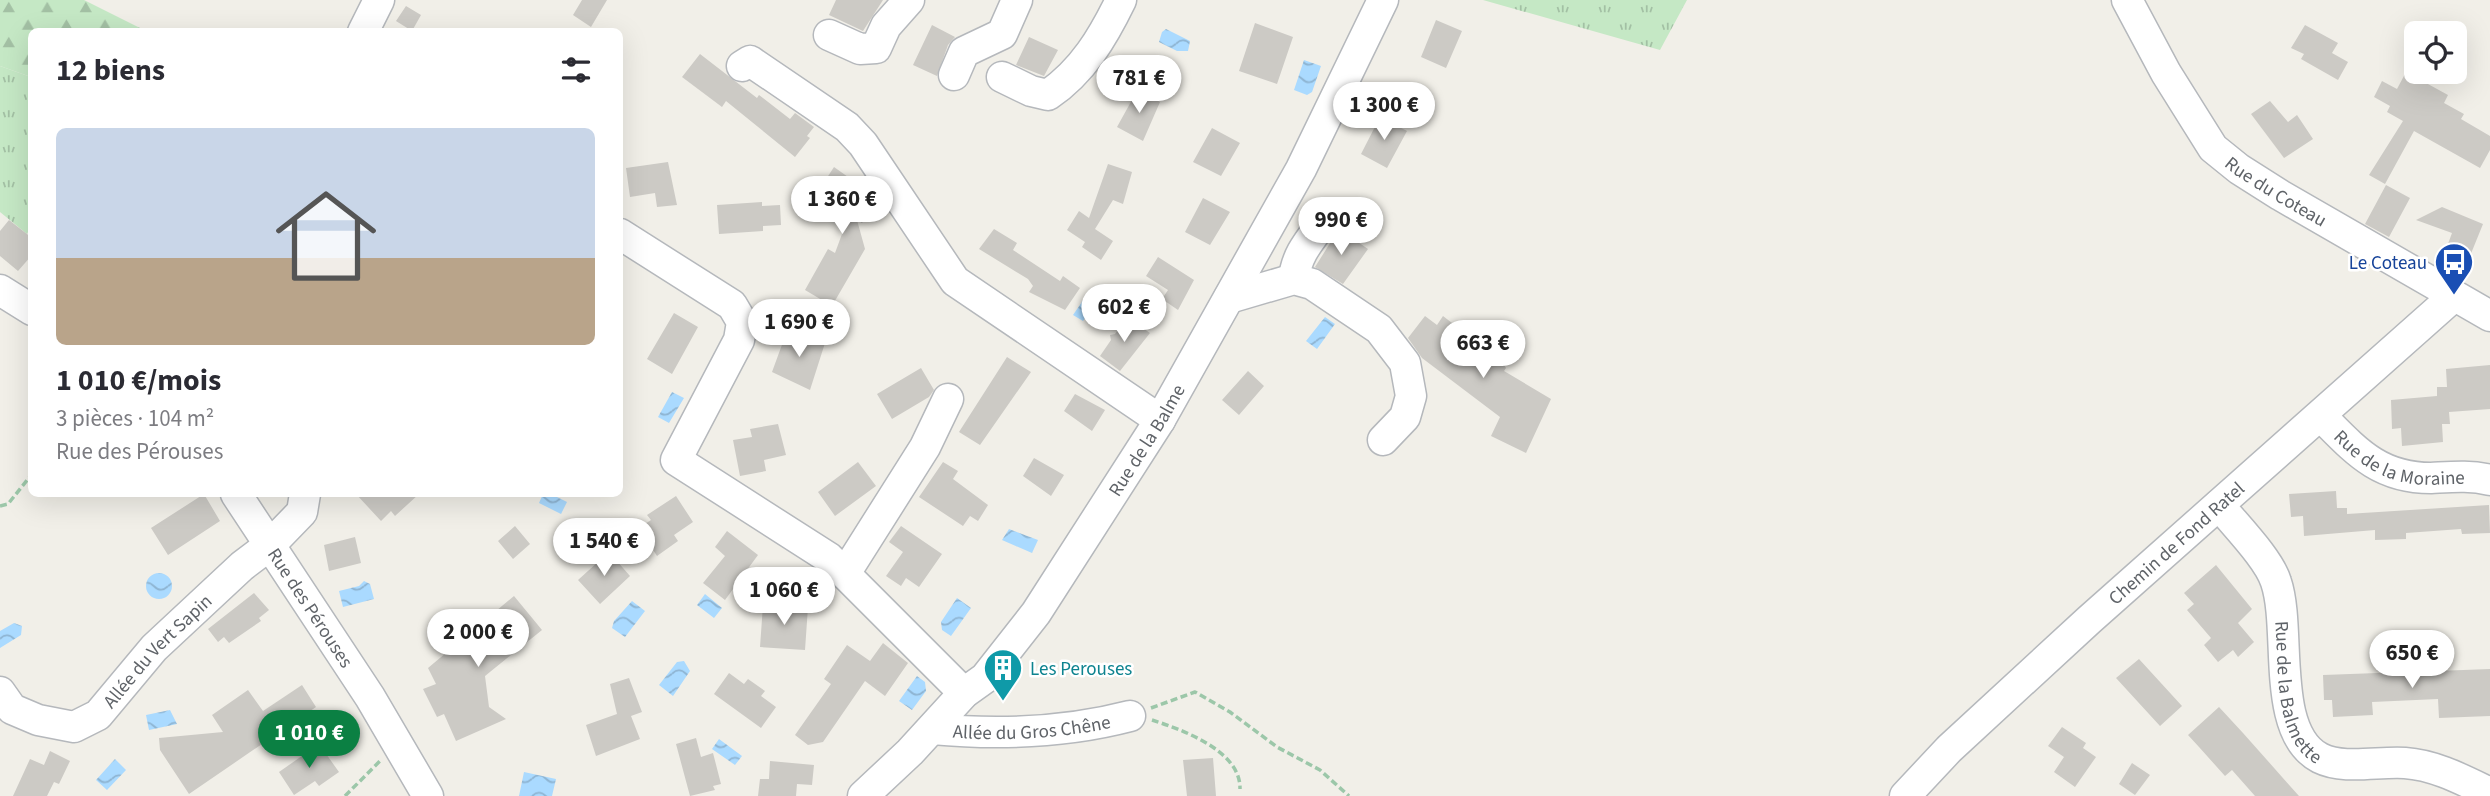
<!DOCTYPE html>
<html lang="fr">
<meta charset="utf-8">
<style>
:root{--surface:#fff;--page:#f2f2f3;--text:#2b2b33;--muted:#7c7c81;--accent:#0b8043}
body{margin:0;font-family:"Source Sans 3",sans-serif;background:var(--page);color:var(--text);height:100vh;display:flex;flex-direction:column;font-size:26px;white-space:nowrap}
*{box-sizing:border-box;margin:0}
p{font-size:23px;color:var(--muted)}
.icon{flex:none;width:38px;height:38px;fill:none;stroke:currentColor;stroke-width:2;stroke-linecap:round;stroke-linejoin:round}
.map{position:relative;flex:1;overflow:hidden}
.side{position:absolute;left:28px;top:28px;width:595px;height:469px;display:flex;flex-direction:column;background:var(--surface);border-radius:10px;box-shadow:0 7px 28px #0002}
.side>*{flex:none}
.controls{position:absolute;left:2404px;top:21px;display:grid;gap:14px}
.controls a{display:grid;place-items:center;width:63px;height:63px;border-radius:10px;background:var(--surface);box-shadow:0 7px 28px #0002;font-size:35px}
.price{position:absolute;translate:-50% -60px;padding:0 16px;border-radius:24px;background:#fff;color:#222;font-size:23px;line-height:46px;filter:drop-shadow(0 2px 4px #0008)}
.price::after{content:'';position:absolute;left:50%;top:42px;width:21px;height:16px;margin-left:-10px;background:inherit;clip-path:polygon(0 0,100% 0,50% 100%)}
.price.on{background:var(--accent);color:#fff}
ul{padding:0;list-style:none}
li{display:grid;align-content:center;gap:14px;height:371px;padding:0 28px}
li span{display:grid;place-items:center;height:217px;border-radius:10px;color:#555}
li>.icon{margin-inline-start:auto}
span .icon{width:126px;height:126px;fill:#fffc;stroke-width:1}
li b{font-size:30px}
h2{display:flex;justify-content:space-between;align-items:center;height:84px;padding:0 28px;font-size:30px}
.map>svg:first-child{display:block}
</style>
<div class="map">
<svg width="2490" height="796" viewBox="0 0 2490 796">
<defs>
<pattern id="grass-tufts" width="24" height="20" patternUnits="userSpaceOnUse" patternTransform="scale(1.75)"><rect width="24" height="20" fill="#c5e8c5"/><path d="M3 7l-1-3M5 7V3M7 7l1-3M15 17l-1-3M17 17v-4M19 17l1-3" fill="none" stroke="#a3c0a4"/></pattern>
<pattern id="forest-firs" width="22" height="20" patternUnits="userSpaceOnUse" patternTransform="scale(1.75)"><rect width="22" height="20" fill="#c5e8c5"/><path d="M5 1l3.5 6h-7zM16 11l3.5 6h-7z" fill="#a3c0a4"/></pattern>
<pattern id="water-waves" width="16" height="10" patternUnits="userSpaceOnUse" patternTransform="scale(1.75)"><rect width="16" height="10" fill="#aadaff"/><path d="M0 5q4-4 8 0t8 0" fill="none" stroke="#8eb4d2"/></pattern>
</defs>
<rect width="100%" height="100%" fill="#f1efe8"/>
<path fill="url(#grass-tufts)" d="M1483 0H1687L1660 50Z
M0 66 31 77 32 224 27 234 0 212Z"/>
<path fill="url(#forest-firs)" d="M0 0H84L146 31 32 32 31 77 0 66Z"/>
<path fill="url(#water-waves)" d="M1166 29 1190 41 1188 51H1177L1159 42 1162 32Z
M1304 60 1321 66 1312 92 1307 95 1294 90Z
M1086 296 1096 303 1083 321 1073 315Z
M1325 317 1335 324 1317 349 1306 341Z
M672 392 684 398 669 423 658 417Z
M543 494H551L567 502 561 514 539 503Z
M1009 529 1038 540 1032 553 1002 540Z
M146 586a13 13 0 1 1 26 0a13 13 0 1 1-26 0Z
M364 581 370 584 374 599 343 607 339 591 359 586Z
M705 594 722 608 714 618 697 605Z
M957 598 971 608 951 636 942 630 941 622Z
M632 601 645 611 625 637 612 628 614 621Z
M14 623 22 626 21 635 0 648V631Z
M684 661 690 671 673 696 659 685 677 662Z
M917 676 925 682 926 691 912 710 899 701Z
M170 710 177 724 149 730 146 715Z
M719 739 742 756 735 765 712 749Z
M115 759 126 770 107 790 96 780Z
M524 772 556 779 552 796H519Z"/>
<path fill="#cccac5" d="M582 0H607L591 27 573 15Z
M836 0H883L863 31 829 15Z
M406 6 421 15 412 31 396 21Z
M1436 20 1462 31 1446 68 1421 57Z
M1255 23 1293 37 1277 84 1239 71Z
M932 25 955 37 948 45 937 76 913 65Z
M2305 25 2338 43 2332 53 2348 62 2338 80 2301 59 2304 54 2291 48Z
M1029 37 1058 50 1044 76 1016 65Z
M700 54 757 98 759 95 790 119 795 113 814 127 807 136 810 138 795 157 726 101 722 107 682 77Z
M2406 72 2448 95 2444 103 2464 114 2461 119 2490 136V150L2480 168 2414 131 2385 184 2369 175 2403 121 2387 112 2390 106 2374 97 2382 81 2397 89Z
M1138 89 1160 102 1143 141 1117 127Z
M2270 101 2288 122 2297 115 2313 139 2284 158 2251 114Z
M1380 117 1407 131 1387 168 1361 154Z
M1212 128 1240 143 1221 176 1193 162Z
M668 162 677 205 657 207 655 193 630 197 626 168Z
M1108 164 1132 172 1123 204 1113 200 1095 229 1113 241 1101 260 1082 247 1085 242 1067 230 1079 211 1089 218Z
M834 167 879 199 862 223 857 220 865 249 832 306 805 290 828 249 835 253 849 215 817 193Z
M2386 185 2410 198 2389 237 2365 224Z
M1203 198 1230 212 1210 245 1185 232Z
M762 202V206L780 205 781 225 763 226V231L719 234 717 205Z
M2442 207 2483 224 2468 261 2445 252 2452 233 2416 220Z
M9 220 32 238V255L18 271 0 256V231Z
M994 229 1017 243 1013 250 1060 281 1063 276 1080 288 1065 310 1029 292 1033 286 1028 279 979 249Z
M1339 229 1368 249 1343 284 1315 267Z
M1158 257 1194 280 1178 310 1162 299 1168 290 1146 276Z
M674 313 698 327 672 374 647 359Z
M1425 316 1437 325 1443 316 1501 361 1506 368 1504 371 1551 399 1526 453 1491 436 1500 417 1422 358 1408 338Z
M1127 317 1150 333 1120 371 1100 356 1111 340 1110 335 1115 334Z
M787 331 825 343 810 390 772 372Z
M1007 357 1031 372 980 445 959 432Z
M2490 365V409L2449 412 2450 424H2442L2443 442 2402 446 2401 428 2392 429 2391 400 2437 396V387H2447L2446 369Z
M921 368 934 390 929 397 892 419 877 394Z
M1248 371 1264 386 1239 415 1222 400Z
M1075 394 1105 410 1092 431 1064 411Z
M778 424 786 455 764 460 766 471 740 476 733 440 752 437 750 429Z
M1034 458 1064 475 1051 496 1023 476Z
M858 462 876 486 835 516 818 492Z
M943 462 958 471 953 479 988 505 978 521 970 516 963 526 919 497Z
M2336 491 2337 508H2347V514L2489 505 2490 533 2462 534 2461 529 2406 533V539L2375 540V530L2304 536 2303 516 2291 517 2289 494Z
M204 494 220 521 168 555 151 528Z
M356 494H419L395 516 391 511 381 521Z
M676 496 693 522 674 535 678 541 657 556 639 528 651 520 647 515Z
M515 526 530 544 513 559 498 541Z
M901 526 942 554 919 587 906 578 901 586 886 576 903 552 889 542Z
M727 531 758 555 725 600 703 583 725 556 715 547Z
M355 537 361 563 329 571 324 545Z
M609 552 630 576 600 604 578 580Z
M2216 565 2252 609 2238 623 2254 642 2238 657 2233 650 2218 662 2204 645 2211 638 2187 610 2194 604 2184 593Z
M254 593 269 610 259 618 261 621 229 643 224 637 218 642 208 629Z
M514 596 542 630 485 676 489 707 506 719 456 741 444 714 437 717 423 689 436 684 428 668Z
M763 605 808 607 805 650 760 647Z
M883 643 908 663 885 696 865 681 823 742 808 745 795 735 831 684 824 679 847 645 870 661Z
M2139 659 2182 706 2160 726 2116 678Z
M2436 660 2437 671 2490 669V716L2439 718 2438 699 2372 702 2373 715 2333 717 2332 700H2324L2323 675 2405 672 2404 661Z
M729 673 744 684 748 679 765 691 761 696 776 707 761 728 714 694Z
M629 678 642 712 631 716 640 739 596 756 586 725 617 714 610 684Z
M302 685 316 707 189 794 160 750 159 738 223 732 212 715 248 690 263 711Z
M2219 707 2243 733 2299 796H2255L2232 770 2225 776 2199 747 2188 735Z
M2062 727 2086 743 2083 748 2096 757 2075 787 2054 772 2064 757 2048 746Z
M696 738 701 757 713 753 721 784 713 786 715 790 690 796 676 744Z
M319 744 339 772 319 786 315 781 294 795 279 772Z
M50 751 70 761 59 784 54 782 47 796H13L30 759 44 765Z
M1213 758 1216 796H1187L1183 760Z
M770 761 814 765 812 785 797 784 796 796H758L760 779H769Z
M2132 763 2150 775 2135 795 2119 784Z"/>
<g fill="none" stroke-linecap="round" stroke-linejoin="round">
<g stroke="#b5b8bc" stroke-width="33">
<g id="minor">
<path id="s1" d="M2127 0 2166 73 2213 148 2239 169 2280 195 2490 316"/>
<path d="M363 32 379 0"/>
<path d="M829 35 860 49 876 48 886 26 909 0"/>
<path d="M742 66 750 61 847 127 863 144 955 281 1160 420"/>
<path d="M954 75 964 52 1002 34 1017 0"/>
<path d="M1002 77 1031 91 1048 95C1083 71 1103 37 1121 0"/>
<path d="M620 234 732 305 742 322 739 340 676 460 829 558 964 693"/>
<path d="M1294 279C1296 255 1310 240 1324 221"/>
<path d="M0 290 32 310"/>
<path d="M1229 298 1294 279 1312 284 1379 329 1405 363 1411 396 1405 417 1383 440"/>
<path id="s2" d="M2321 416C2355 450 2378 478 2431 478 2451 477 2470 475 2490 480"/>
<path id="s3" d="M236 494 370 697 428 796"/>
<path id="s4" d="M2219 505C2235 525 2269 559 2276 582 2292 629 2270 732 2320 758 2344 770 2379 761 2405 763 2435 765 2463 780 2490 793"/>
<path d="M846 572 925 447 948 399"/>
<path id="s5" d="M0 692 12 709 38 720 74 727 98 715 154 648 242 566 271 544 302 512 305 494"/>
<path id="s6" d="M932 729C998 735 1065 733 1130 716"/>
<path id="s7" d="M863 796 910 752 964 693 985 678 1036 613 1160 420 1301 169 1383 0"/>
<path id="s8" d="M1905 796 1949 749 2089 620 2454 296"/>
</g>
</g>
<path stroke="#9cc7a9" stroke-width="3.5" stroke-dasharray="7 3.5" stroke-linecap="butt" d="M0 506 8 504 32 474
M1151 708 1195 692 1230 712 1277 747 1320 770 1349 796
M1152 720C1183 730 1241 751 1240 789
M345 796 380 761"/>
<use href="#minor" stroke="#fff" stroke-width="30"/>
</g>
<defs>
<g id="bus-pin" transform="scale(2.0125)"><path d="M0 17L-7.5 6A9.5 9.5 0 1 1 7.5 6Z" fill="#1a4fb4" stroke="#fff"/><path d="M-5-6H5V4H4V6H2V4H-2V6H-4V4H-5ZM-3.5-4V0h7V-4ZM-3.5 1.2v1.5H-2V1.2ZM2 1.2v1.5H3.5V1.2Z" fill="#fff"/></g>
<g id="building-pin" transform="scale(2.0125)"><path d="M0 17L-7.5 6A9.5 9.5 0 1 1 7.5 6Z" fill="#0f9aa8" stroke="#fff"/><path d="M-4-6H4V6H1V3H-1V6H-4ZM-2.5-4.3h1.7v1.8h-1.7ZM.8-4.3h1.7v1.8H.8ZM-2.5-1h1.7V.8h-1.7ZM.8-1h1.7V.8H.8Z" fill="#fff"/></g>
</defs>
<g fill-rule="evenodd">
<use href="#bus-pin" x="2454" y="262"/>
<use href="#building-pin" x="1003" y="668"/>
</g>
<g text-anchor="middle" stroke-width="5" stroke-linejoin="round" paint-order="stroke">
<g font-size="19" fill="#5f6368" stroke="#fff">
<text dy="7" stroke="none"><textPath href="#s1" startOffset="248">Rue du Coteau</textPath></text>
<text dy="7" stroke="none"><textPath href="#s7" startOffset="458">Rue de la Balme</textPath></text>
<text dy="7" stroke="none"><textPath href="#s2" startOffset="94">Rue de la Moraine</textPath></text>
<text dy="7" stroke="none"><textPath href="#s8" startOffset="371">Chemin de Fond Ratel</textPath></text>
<text dy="7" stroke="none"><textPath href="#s3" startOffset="136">Rue des Pérouses</textPath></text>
<text dy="7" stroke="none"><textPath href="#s5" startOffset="200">Allée du Vert Sapin</textPath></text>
<text dy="7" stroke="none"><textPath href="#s4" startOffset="210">Rue de la Balmette</textPath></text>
<text dy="7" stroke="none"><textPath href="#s6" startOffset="100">Allée du Gros Chêne</textPath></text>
</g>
<g font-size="19" fill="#164399" stroke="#fff" text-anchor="end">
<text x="2427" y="269">Le Coteau</text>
</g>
<g font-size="19" fill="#0d838f" stroke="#fff" text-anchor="start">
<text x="1030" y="675">Les Perouses</text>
</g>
</g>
</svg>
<div class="controls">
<a><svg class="icon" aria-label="locate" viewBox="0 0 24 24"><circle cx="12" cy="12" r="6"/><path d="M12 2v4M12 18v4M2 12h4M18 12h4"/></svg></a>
</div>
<b class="price" style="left:1139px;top:115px">781 €</b>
<b class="price" style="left:1384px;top:142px">1 300 €</b>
<b class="price" style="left:842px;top:236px">1 360 €</b>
<b class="price" style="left:1341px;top:257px">990 €</b>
<b class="price" style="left:1124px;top:344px">602 €</b>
<b class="price" style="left:799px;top:359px">1 690 €</b>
<b class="price" style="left:1483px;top:380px">663 €</b>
<b class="price" style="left:604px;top:578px">1 540 €</b>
<b class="price" style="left:784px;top:627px">1 060 €</b>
<b class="price" style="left:478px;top:669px">2 000 €</b>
<b class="price" style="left:2412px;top:690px">650 €</b>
<b class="price on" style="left:309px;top:770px">1 010 €</b>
<section class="side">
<h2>12 biens<svg class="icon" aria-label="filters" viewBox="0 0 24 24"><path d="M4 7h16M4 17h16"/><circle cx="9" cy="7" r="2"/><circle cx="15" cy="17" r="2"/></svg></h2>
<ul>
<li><span style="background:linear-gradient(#c9d6e8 60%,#b9a48a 0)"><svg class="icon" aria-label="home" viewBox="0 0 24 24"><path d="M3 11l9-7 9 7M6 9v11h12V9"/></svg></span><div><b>1 010 €/mois</b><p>3 pièces · 104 m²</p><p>Rue des Pérouses</p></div></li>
</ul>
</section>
</div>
